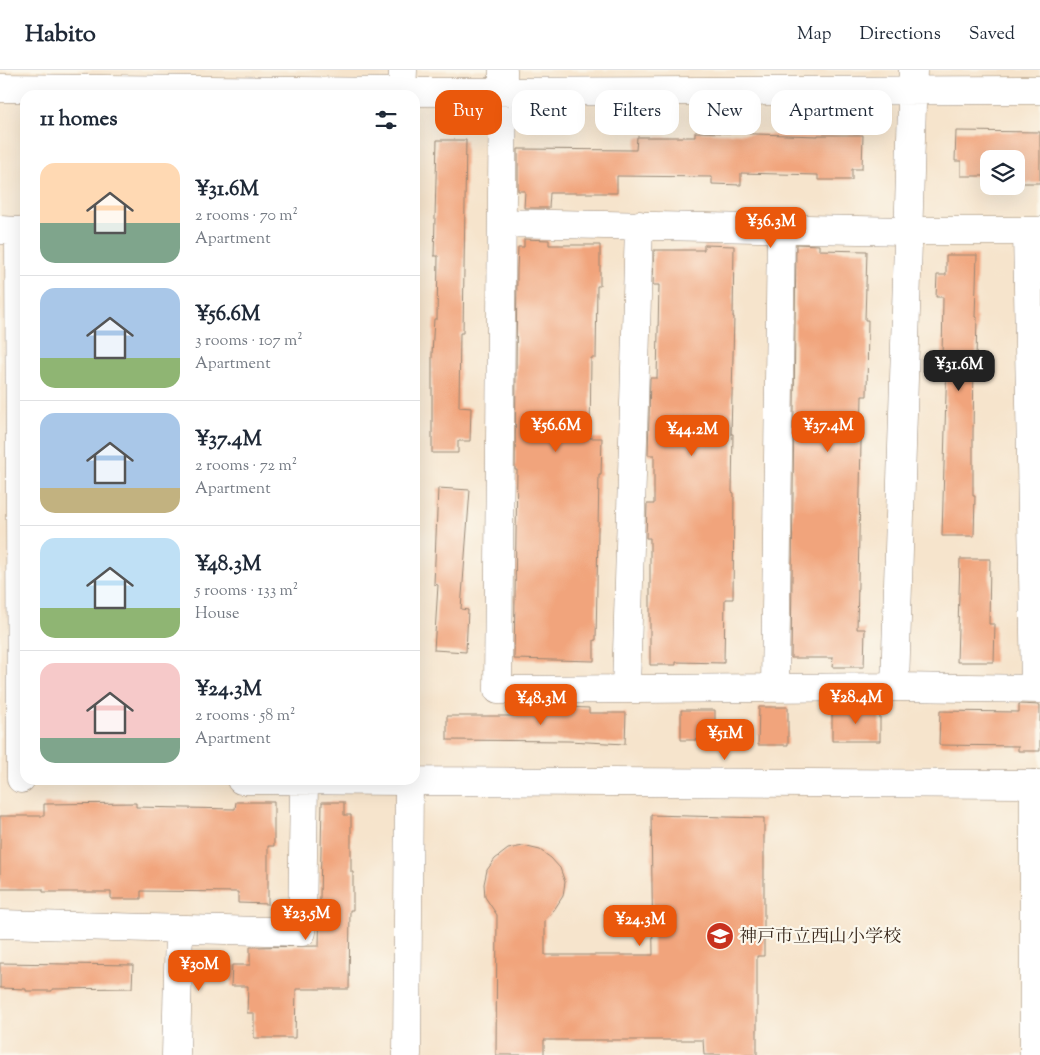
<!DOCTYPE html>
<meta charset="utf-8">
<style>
:root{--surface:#fff;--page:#f2f2f3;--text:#1f2937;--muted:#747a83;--line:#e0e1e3;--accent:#ea580c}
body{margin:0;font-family:"Sorts Mill Goudy","Noto Serif JP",serif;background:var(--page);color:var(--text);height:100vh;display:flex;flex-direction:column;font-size:19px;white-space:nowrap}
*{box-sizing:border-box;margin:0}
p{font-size:16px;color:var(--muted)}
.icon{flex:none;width:28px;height:28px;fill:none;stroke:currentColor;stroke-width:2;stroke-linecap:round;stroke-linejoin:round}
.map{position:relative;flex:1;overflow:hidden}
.side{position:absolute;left:20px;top:20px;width:400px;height:695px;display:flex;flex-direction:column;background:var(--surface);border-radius:15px;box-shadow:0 5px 20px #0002}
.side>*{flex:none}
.banner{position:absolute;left:435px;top:20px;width:475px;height:45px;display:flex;gap:10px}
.controls{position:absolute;left:980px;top:80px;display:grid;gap:10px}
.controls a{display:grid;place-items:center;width:45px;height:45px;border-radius:10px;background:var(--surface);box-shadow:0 5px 20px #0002;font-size:25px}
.price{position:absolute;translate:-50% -42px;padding:0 11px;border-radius:10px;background:var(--accent);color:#fff;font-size:16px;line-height:32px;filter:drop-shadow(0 1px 2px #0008)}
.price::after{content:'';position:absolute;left:50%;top:30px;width:15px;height:11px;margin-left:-8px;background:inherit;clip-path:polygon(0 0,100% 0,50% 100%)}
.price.current{background:#222;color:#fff}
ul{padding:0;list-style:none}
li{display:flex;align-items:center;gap:15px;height:125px;padding:0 20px}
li+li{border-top:1px solid var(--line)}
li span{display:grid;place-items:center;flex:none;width:140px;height:100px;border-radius:15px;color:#555}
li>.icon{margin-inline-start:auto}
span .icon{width:60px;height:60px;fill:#fffc;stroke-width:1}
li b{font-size:21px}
h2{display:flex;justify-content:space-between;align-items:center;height:60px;padding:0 20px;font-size:21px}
.chip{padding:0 18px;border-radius:15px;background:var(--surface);box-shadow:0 5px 20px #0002;font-size:18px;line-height:45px}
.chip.current{background:var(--accent);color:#fff}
header{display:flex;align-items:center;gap:30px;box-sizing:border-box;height:70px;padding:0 25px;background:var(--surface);border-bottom:1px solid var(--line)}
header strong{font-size:24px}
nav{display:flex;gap:28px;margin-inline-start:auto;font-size:18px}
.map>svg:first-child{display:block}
</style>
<header>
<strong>Habito</strong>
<nav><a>Map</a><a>Directions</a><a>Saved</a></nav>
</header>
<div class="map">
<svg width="1040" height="985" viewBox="0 0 1040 985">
<rect width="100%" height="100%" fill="#fbf7ec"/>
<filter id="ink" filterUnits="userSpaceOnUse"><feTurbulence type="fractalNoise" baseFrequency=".02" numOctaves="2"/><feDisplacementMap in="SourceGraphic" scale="10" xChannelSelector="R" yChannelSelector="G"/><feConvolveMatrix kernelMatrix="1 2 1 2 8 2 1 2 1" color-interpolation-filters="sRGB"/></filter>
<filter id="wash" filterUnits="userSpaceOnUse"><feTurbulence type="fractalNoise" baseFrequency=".0096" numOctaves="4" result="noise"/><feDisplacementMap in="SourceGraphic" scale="20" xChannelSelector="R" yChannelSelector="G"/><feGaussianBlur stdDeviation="1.12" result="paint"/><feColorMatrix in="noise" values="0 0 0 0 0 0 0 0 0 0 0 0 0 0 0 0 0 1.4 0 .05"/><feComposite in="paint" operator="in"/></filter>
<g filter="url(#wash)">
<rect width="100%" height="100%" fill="#f6e4cc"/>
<g id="blocks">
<path fill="#f1a47c" d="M956 61 1040 62V113H1016V89H989V106H961V91H955Z
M695 62 818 66V65H863L862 99H852V110H818V105L741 103V115L712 114V107L617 106V123H550L549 138H524L525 121H518V79L636 80 637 67H695Z
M437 70H466L463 263H460L459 337 471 338 470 371H458V383H432V284L434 249H437L438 186H434Z
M524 169 549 170V175H600V216H597L596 288H591L590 368H602L601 405H599L596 570H594V591L514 589 517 400H515L517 199 518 177H524Z
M796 174 819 175V180L867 181 865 250H868L867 326H862L857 559H865L864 597H832L833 588H791Z
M704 175 734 176 733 247H734L731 364H733L732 422 734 423 733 529H725L724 593 676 592V595H650V468H646L647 434H654V385H648L650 308H657L659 215H653L654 180H704Z
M946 185H977L975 247H977L976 288H974L973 365V426H975L974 466H942L947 288H942L943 227H936L937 205H946Z
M438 418 470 420 461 539 468 540 466 582 434 580 438 515 434 514Z
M960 489H990L989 554H995L994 592H957Z
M1019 634 1040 635V681H1018V676L939 675 940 641 1019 642Z
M518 635 589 638V643H626L625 674 569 671 447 670V646H518Z
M759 637H788V675H758Z
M832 639 880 640V671H832Z
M681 640H715V670H681Z
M236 732H274V776H268V834L238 833V822L141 821V829H111V822H43V819H0V746H44V734L136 733V737L235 739Z
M322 732H344V745H351V802H353V840H350L349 919H296L295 968H254V943H247L248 916H231L232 895H250V877L319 876Z
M651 745 764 748V886H757V985H704L703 970H544V985H496L497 845 485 827 484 814 487 800 495 789 508 779 523 776 540 780 551 788 560 798 565 812 563 826 554 840 545 850V885H653Z
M0 893 133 895 132 918 52 919V921H26V919L0 918Z"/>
</g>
</g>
<g filter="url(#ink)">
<use href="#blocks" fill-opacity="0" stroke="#988775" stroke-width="1"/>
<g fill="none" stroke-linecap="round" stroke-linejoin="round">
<g stroke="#988775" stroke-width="29">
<path id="minor" d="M503 0 498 620 895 617 1040 619
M0 18 402 22 1040 20
M502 153 908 161H1040
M0 160 19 161 21 709
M1027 161 1035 619
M895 617 913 0
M775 618 781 158
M626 619 639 155
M241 710 409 711
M0 854 302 862 304 710
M176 985 179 859
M1034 985V714"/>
</g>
<g stroke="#988775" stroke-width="29">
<path id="tertiary" d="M402 25 403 0
M409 711 1040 714
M407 985 409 710"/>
</g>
<use href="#minor" stroke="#fff" stroke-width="28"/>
<use href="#tertiary" stroke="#fff" stroke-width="28"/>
</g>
</g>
<defs>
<g id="school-disc" transform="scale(1.4375)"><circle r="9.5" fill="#c8321e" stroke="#fbf7ec"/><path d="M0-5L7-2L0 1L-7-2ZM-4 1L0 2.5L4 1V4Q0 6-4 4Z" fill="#fff"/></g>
</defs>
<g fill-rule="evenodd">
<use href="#school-disc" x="720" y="866"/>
</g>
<g text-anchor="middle" stroke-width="4.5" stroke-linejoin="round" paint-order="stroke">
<g font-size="18" fill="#3b2a1e" stroke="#fbf7ec" text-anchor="start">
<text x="739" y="872">神戸市立西山小学校</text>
</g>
</g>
</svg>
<div class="controls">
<a><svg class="icon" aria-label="layers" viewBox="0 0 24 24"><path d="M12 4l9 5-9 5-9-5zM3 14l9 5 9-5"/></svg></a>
</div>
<b class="price" style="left:771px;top:179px">¥36.3M</b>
<b class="price current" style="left:959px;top:322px">¥31.6M</b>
<b class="price" style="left:556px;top:383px">¥56.6M</b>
<b class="price" style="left:828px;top:383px">¥37.4M</b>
<b class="price" style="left:692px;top:387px">¥44.2M</b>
<b class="price" style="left:856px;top:655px">¥28.4M</b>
<b class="price" style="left:541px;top:656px">¥48.3M</b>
<b class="price" style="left:725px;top:691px">¥51M</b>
<b class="price" style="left:306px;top:871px">¥23.5M</b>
<b class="price" style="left:640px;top:877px">¥24.3M</b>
<b class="price" style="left:199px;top:922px">¥30M</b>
<div class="banner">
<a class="chip current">Buy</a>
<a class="chip">Rent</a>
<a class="chip">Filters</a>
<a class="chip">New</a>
<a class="chip">Apartment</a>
</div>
<section class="side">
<h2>11 homes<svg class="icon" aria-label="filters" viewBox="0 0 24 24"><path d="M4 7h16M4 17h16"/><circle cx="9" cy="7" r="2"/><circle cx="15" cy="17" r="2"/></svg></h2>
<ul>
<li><span style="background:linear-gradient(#ffd9b3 60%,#7fa58c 0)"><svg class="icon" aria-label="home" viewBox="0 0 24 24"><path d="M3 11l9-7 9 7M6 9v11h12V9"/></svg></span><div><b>¥31.6M</b><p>2 rooms · 70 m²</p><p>Apartment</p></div></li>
<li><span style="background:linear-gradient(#a9c7e8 70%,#8fb573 0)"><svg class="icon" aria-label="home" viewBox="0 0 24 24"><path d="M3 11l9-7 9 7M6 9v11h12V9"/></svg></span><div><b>¥56.6M</b><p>3 rooms · 107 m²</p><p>Apartment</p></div></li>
<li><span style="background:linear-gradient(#a9c7e8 75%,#c2b280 0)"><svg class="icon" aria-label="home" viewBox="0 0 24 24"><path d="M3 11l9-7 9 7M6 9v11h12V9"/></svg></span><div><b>¥37.4M</b><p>2 rooms · 72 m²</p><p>Apartment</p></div></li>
<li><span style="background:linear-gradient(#bfe0f5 70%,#8fb573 0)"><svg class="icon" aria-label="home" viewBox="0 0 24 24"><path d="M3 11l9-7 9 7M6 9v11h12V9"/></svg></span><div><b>¥48.3M</b><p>5 rooms · 133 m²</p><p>House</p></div></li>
<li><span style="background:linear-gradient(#f6c9c9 75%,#7fa58c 0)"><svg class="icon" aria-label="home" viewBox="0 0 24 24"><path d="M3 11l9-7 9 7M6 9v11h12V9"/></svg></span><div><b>¥24.3M</b><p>2 rooms · 58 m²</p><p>Apartment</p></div></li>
</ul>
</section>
</div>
